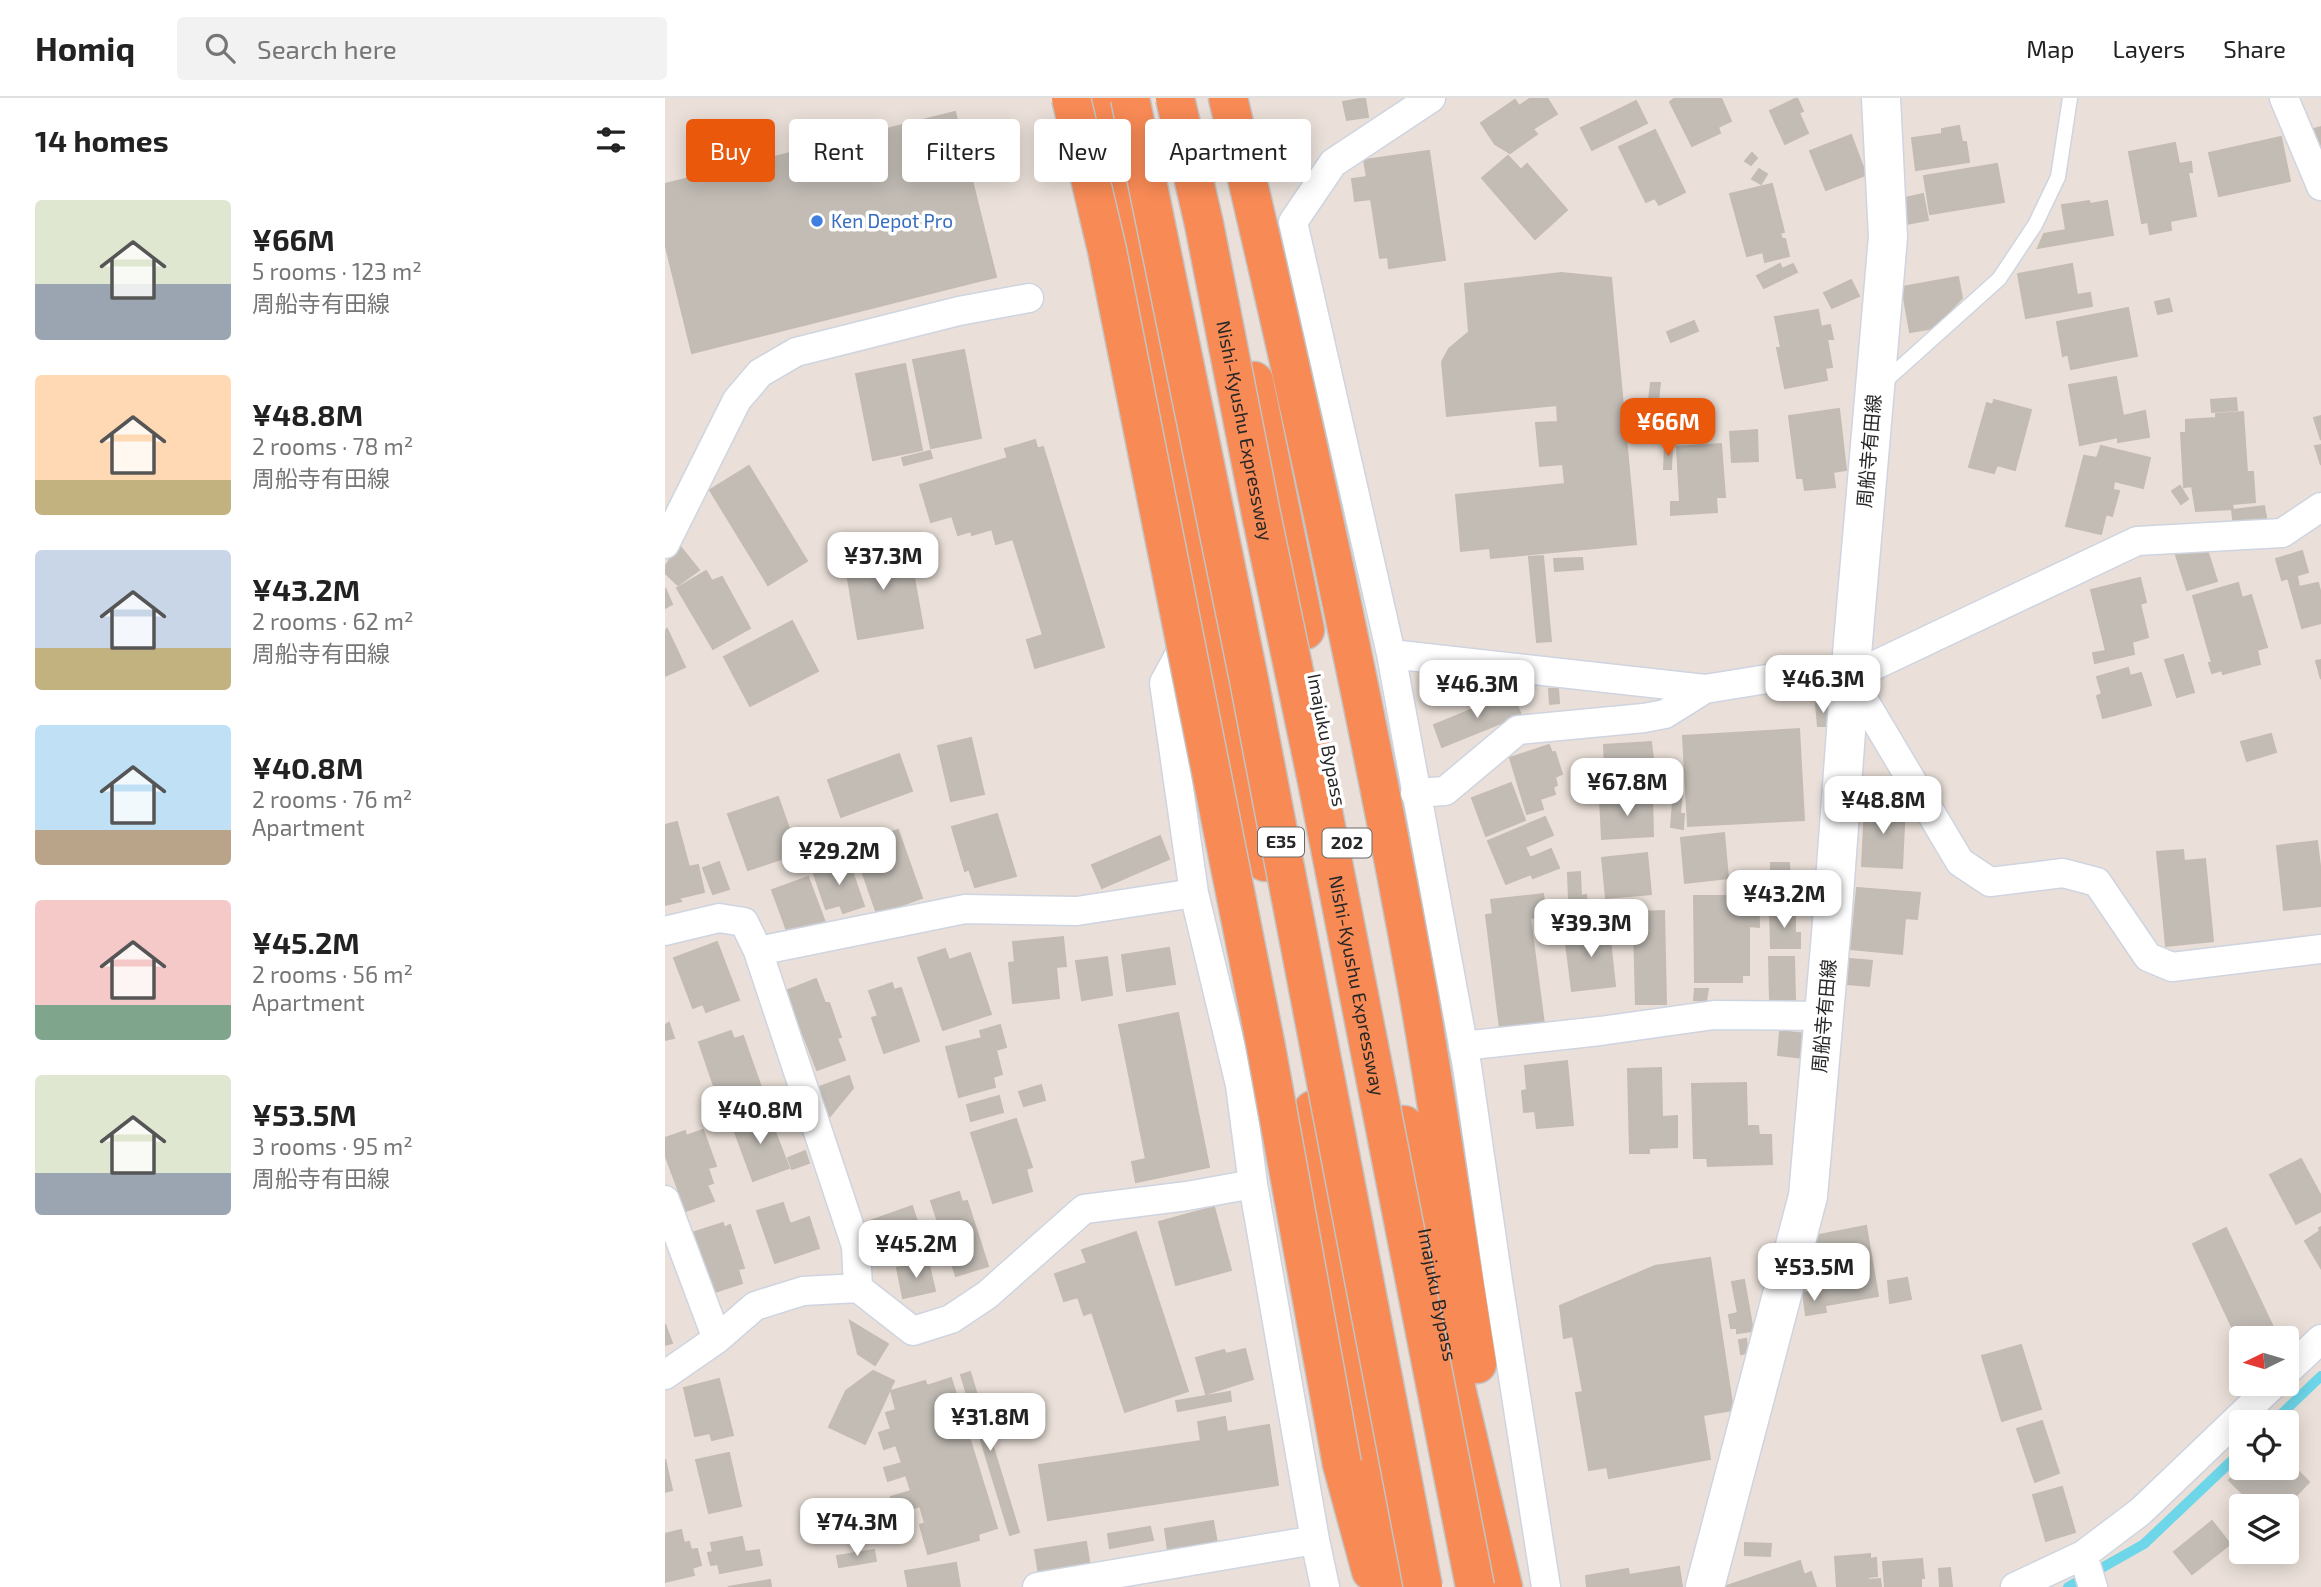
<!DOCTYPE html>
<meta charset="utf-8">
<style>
:root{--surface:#fff;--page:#f2f2f2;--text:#222;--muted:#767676;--line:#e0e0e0;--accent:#ea580c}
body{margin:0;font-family:"Exo 2","Noto Sans JP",sans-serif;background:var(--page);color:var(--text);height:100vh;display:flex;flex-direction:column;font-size:26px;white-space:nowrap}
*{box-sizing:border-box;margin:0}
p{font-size:23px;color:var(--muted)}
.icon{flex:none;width:38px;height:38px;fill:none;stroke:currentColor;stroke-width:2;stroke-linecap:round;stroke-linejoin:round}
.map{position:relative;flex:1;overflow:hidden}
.drawer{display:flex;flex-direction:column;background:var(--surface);width:665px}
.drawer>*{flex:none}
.guide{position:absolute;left:21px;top:21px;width:665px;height:63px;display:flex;gap:14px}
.needle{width:46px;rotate:265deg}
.fabs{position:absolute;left:1564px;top:1228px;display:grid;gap:14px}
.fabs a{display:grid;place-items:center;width:70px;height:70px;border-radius:7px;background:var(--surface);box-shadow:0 4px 18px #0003;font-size:35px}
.price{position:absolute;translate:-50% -60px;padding:0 16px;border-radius:14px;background:#fff;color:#222;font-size:23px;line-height:46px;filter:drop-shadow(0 2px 4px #0008)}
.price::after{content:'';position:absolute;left:50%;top:42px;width:21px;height:16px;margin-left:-10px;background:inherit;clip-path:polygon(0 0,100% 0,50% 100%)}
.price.on{background:var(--accent);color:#fff}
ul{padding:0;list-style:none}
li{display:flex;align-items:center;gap:21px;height:175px;padding:0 35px}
li span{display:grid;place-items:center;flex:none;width:196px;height:140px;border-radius:7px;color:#555}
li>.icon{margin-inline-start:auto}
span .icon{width:84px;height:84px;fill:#fffc;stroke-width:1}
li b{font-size:30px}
h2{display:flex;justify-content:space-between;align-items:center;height:84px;padding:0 35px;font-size:30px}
.tag{padding:0 24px;border-radius:7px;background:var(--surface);box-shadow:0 4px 18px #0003;font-size:24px;line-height:63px}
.tag.on{background:var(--accent);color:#fff}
header{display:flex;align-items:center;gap:42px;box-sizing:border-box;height:98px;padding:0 35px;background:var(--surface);border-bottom:2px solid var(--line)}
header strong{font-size:33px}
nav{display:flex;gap:38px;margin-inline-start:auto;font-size:24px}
.search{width:490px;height:63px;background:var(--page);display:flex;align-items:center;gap:18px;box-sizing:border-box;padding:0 24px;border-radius:7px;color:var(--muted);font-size:26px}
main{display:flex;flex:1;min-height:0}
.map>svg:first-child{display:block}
</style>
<header>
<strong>Homiq</strong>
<div class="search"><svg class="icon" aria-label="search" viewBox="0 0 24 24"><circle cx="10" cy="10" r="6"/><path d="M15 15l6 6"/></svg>Search here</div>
<nav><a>Map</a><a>Layers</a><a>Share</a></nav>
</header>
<main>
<section class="drawer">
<h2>14 homes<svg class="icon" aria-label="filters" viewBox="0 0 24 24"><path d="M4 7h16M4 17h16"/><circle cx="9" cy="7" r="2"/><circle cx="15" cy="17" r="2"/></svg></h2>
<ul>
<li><span style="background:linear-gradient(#dfe7d0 60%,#9aa5b1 0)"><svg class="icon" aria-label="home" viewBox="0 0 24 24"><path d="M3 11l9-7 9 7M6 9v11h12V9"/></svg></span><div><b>¥66M</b><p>5 rooms · 123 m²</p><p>周船寺有田線</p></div></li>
<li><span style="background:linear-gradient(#ffd9b3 75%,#c2b280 0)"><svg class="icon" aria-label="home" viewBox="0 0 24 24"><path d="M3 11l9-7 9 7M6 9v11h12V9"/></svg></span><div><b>¥48.8M</b><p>2 rooms · 78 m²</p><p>周船寺有田線</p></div></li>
<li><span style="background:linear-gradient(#c9d6e8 70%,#c2b280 0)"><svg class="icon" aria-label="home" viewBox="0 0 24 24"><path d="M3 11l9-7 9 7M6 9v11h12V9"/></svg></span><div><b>¥43.2M</b><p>2 rooms · 62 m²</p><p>周船寺有田線</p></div></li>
<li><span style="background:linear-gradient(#bfe0f5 75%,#b9a48a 0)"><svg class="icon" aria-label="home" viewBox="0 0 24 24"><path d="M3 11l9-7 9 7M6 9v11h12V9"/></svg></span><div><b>¥40.8M</b><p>2 rooms · 76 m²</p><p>Apartment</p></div></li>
<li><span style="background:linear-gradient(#f6c9c9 75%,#7fa58c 0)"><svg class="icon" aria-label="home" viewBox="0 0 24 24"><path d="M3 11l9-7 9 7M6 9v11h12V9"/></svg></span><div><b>¥45.2M</b><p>2 rooms · 56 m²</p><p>Apartment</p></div></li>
<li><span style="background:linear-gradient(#dfe7d0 70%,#9aa5b1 0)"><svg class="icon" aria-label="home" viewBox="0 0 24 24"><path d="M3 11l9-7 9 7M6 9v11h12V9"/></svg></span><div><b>¥53.5M</b><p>3 rooms · 95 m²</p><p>周船寺有田線</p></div></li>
</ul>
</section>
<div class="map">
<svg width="1656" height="1489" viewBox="0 0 1656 1489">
<rect width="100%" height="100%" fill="#eae0d9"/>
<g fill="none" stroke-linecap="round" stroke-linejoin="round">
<path stroke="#6ed6e9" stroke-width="10" d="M1607 1325 1656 1278
M1403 1489 1479 1446 1577 1353"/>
</g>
<path fill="#c2bcb5" stroke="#c4bcb3" stroke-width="2" d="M700 0 703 19 682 22 678 4Z
M866 0H882L892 16 868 31 872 36 845 55 830 46 816 25 850 2 854 8Z
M1010 0H1056L1066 23 1053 29 1055 35 1027 48 1005 4Z
M1132 0 1138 13 1134 15 1143 35 1120 46 1105 13Z
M971 3 982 25 927 52 916 30Z
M290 14 331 179 318 182 280 31 0 101V86Z
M1294 28 1297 44H1301L1304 64 1251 72 1247 40 1277 36V31Z
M1656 29V55L1649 31Z
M280 31 318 182 27 255 0 145V101Z
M990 32 1020 94 994 107 990 100 981 104 954 49Z
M1186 37 1201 77 1161 92 1145 53Z
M1616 39 1625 83 1554 98 1544 55Z
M1510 45 1514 66 1526 64 1527 74H1523L1531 118 1505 123 1506 132 1485 136 1483 124 1477 125 1464 54Z
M764 53 780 162 724 170 723 159 715 160 706 101 690 103 687 81 702 79 699 62Z
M1087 55 1092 60 1086 67 1080 63Z
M843 58 856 72 862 66 902 112 870 141 817 80Z
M1332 66 1339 104 1265 116 1259 78Z
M1094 71 1102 76 1096 86 1087 81Z
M1107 86 1119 134 1115 135 1117 141H1120L1124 158 1100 164 1098 154 1082 158 1065 96Z
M1258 96 1263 122 1241 126 1236 101Z
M1424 103 1425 106 1442 103 1448 137 1373 150 1379 136 1401 132 1397 107Z
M1115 166 1117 171 1128 166 1132 174 1099 190 1092 178Z
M1407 166 1412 197 1425 195 1427 208 1361 220 1353 176Z
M896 175 946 180 971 446 826 460 825 450 796 453 791 397 900 386 898 366 875 368 871 325 893 324 892 307 782 318 777 264 784 251 804 234 800 186Z
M1293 179 1297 200 1269 230 1245 234 1237 189Z
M1186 182 1194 198 1167 210 1159 195Z
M1504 201 1507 213 1493 216 1490 204Z
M1463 210 1472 258 1406 271 1403 256 1398 258 1392 224Z
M1153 212 1156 229 1165 227 1168 241H1162L1167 269 1160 270 1162 282 1120 290 1112 250H1116L1110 219Z
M1029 223 1033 233 1006 244 1002 234Z
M299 252 316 340 266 350 248 262Z
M240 266 257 352 208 362 191 276Z
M1451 279 1458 318 1480 313 1484 339 1453 344V339L1415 347 1404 287Z
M986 285H995L990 330 981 329Z
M1571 300 1572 312 1547 314 1546 302Z
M1329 302 1366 312 1350 372 1332 367 1329 375 1304 369 1322 305 1328 307Z
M1174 311 1181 372 1168 374 1170 389 1140 392 1138 380H1132L1124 318Z
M1578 314 1582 374H1588L1590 404 1567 406 1568 411 1531 413 1527 388 1519 389 1516 335H1521V322L1551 320V316Z
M1656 318V342L1649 320Z
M1092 332 1093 363 1067 364 1065 334Z
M370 342 372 349 342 358 340 351Z
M1056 346 1060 399H1051L1052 414 1006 417V404H1015L1012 349Z
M1656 347V367L1650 348Z
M1436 348 1485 360 1478 390 1449 383 1448 392 1454 393 1447 418 1441 416 1436 436 1401 428 1419 358 1432 360Z
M378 349 439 549 370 570 362 542 378 537 348 441 331 446 327 431 307 437 306 433 293 437 287 418 266 424 255 387Z
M1000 349H1007L1006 371H999Z
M265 353 267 360 239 367 237 360Z
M84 368 142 463 103 487 45 392Z
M1515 388 1523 401 1516 406 1507 393Z
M1599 408 1602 425 1569 429 1567 412Z
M243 446 258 530 193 541 179 457Z
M14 447 34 472 13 487 0 475V469Z
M1637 453 1643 474 1617 482 1611 461Z
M1510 454 1543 455 1552 483 1522 492Z
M878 458 886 543 872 544 864 459Z
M917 460 918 471 890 473 889 461Z
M41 473 47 483 57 479 85 530 48 551 12 490Z
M1632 478 1634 489 1653 485 1656 496V525L1637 530 1623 480Z
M1475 480 1481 504 1475 506 1483 539 1467 544 1469 556 1430 565 1428 555 1441 553 1426 492Z
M1573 485 1577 500 1586 497 1602 549 1592 552 1595 566 1558 576 1557 572 1547 575 1544 565H1547L1528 498Z
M0 490 7 506 0 510Z
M127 523 153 573 85 608 59 559Z
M2 531 20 569 0 578V533Z
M1518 557 1529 594 1512 599 1500 562Z
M1656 562V581L1651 563Z
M1463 570 1465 578 1476 575 1486 607 1438 620 1432 598 1437 596 1432 579Z
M884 591H893L894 605 885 606Z
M847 595 856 617 777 649 769 627Z
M1163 605 1165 628H1153L1151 606Z
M1134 631 1139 722 1023 728 1018 638Z
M1606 636 1611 654 1582 663 1576 644Z
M306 640 319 696 286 703 273 648Z
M986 644 990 679 935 683 934 669H940L939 647Z
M884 647 887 655 890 654 897 676 890 679 892 687 888 689 890 696 875 701 878 711 862 716 845 660Z
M234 656 247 693 176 719 163 682Z
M846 685 860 722 821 738 807 700Z
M1009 692H1017L1015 716H1019L1018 731 1006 729Z
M113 699 128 742 133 740 139 759 121 766 119 760 83 772 63 716Z
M987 699 988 738 937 741 935 701Z
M1200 705 1240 707 1237 770 1197 768Z
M332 716 351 778 310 789 304 771 300 773 287 729Z
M880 719 888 737 860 749 865 760 886 751 894 770 868 780 866 776 841 786 823 743Z
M12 724 24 769 33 767 39 794 14 800 16 803 0 807V727Z
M233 732 257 800 212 816 188 747Z
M1059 735 1063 780 1020 785 1016 740Z
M495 738 504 761 437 790 427 767Z
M1652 743 1656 776V808L1619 812 1612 748Z
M1518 752 1519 763 1540 761 1548 843 1501 848 1492 754Z
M982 755 986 796 941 800 937 760Z
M183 761 199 808 178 815 175 807 161 811 148 773Z
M54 764 64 791 48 796 38 770Z
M1106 765H1124L1125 785H1148V802H1106Z
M915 774 916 798 921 797 922 808 917 809V825L909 826 904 801 903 775Z
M143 779 161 827 138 836 135 828 122 833 107 792Z
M1093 785 1094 829 1084 828V877H1077V884H1030L1029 798H1072V786Z
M1192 790 1255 795 1252 821 1240 820 1237 856 1186 851Z
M878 796 881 818 865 820 879 926 835 931 821 817 828 816 826 802Z
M1105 812 1130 813V835H1135V850H1106Z
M999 813 1001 906H971L969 832H973L972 814Z
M943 823 950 888 907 893 900 838 927 836 926 825Z
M398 839 401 868 391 869 394 900 348 905 344 865 350 864 348 844Z
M52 844 74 902 41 914 38 906 28 910 9 860Z
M504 850 510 886 462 893 457 857Z
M280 851 284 862 305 855 326 916 278 932 253 860Z
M442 859 447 897 417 902 411 863Z
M1104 859H1129L1130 902H1105Z
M1185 861 1207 863 1204 888 1183 886Z
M151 881 160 905H164L176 939 172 940 180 962 152 972 138 936 134 938 118 894Z
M227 885 229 892 236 890 254 943 219 955 207 920 213 918 204 893Z
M1030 891H1043L1041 903 1029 902Z
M513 915 544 1069 471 1084 467 1064 481 1061 454 927Z
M4 925 9 940 0 942V927Z
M335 927 341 949 331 952 337 976 328 979 330 989 294 999 281 949 317 940 315 933Z
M66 933 69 941 78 938 96 989 65 999 69 1010 55 1016 50 1002 53 1000 34 944Z
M1115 933 1140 936 1138 960 1113 957Z
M902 963 908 1027 872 1030 870 1013 859 1014 857 993 862 992 860 968Z
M996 970 997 1019 1012 1018V1049L984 1050V1055H965L963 971Z
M184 978 188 990 165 1018 154 989Z
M1081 985 1082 1028H1093L1094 1037H1106L1107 1066 1043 1068 1042 1060H1029L1027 986Z
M376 987 380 1002 359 1008 354 994Z
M334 998 338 1014 306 1023 302 1007Z
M102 1013 124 1070 88 1083 67 1026Z
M351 1021 367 1069 361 1071 367 1093 328 1105 306 1035Z
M38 1032 51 1068 43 1070 48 1085 42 1087 49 1103 21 1113 0 1056V1040L20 1033 21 1038Z
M140 1053 144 1065 127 1071 123 1060Z
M1636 1061 1656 1098V1113L1631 1126 1605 1077Z
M294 1094 297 1104 302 1103 323 1168 291 1178 266 1103Z
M118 1105 125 1126 144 1119 154 1150 110 1165 92 1113Z
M247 1108 257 1139 212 1154 202 1124Z
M549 1109 566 1172 511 1187 494 1124Z
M58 1125 59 1130 65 1127 79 1170 73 1171 77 1185 47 1195 27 1135Z
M1201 1128 1213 1198 1161 1207 1149 1138Z
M1656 1129V1170L1640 1143 1655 1133 1654 1130Z
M1561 1130 1609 1231 1590 1241H1577L1576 1248 1528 1146Z
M471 1134 523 1293 460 1314 427 1214 419 1217 413 1199 399 1203 390 1176 422 1165 417 1152Z
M1045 1160 1068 1312 1038 1317 1045 1361 944 1380 942 1369 924 1372 911 1295 918 1294 908 1238 899 1240 895 1208 990 1168Z
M263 1163 270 1193 238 1200 232 1170Z
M1242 1180 1246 1201 1225 1205 1223 1183Z
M1079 1182 1088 1233 1072 1235V1230H1066L1064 1217 1073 1215 1067 1184Z
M1157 1192 1161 1214 1141 1217 1138 1195Z
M185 1223 223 1246 210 1267 193 1256Z
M0 1226 7 1245 0 1247Z
M1081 1241 1083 1255 1076 1256 1074 1242Z
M1356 1247 1376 1311 1337 1323 1317 1258Z
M580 1251 588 1281 541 1296 531 1260 559 1252 561 1256Z
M208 1273 229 1283 200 1346 164 1329 181 1293Z
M305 1274 354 1434 345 1437 296 1277Z
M286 1280 332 1430 313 1436 314 1442 263 1456 255 1427 260 1425 255 1408 231 1416 226 1399 246 1393 241 1377 223 1383 219 1370 237 1365 231 1347 219 1351 214 1335 226 1331 221 1315 231 1312 226 1293 260 1283 262 1288Z
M54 1281 68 1337 47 1342 45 1335 30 1338 19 1290Z
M565 1294 566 1303 513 1313 511 1303Z
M560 1319 562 1334 604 1327 613 1387 383 1422 374 1367 536 1343 533 1324Z
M1377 1323 1394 1375 1370 1384 1352 1331Z
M64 1355 76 1408 44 1415 31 1362Z
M0 1361 7 1392 0 1394Z
M1622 1362 1644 1384 1620 1409H1610L1602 1401 1591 1409 1564 1382 1577 1370H1622Z
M1397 1389 1410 1434 1381 1443 1368 1397Z
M548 1423 552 1445 503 1453 500 1431Z
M1547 1423 1565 1446 1527 1476 1509 1454Z
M485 1429 488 1442 445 1450 443 1436Z
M16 1432 19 1445 24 1444 26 1452 32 1451 36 1467 27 1470 29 1477 0 1484V1436Z
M77 1439 80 1454 94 1452 97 1467 55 1475 53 1466 46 1467 43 1455 48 1454 46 1445Z
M421 1444 425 1469 374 1477 370 1452Z
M1080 1445 1106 1446 1105 1458 1080 1457Z
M209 1452 211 1463 174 1469 172 1458Z
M1205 1456V1461L1211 1460 1212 1478 1203 1479 1204 1489H1172L1170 1459Z
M1257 1461 1259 1480H1256V1489H1220L1218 1464Z
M1135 1463 1139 1477 1146 1474 1151 1489H1059Z
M291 1465 295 1489H243L240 1473Z
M1014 1469 1017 1489H922L921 1478 963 1471 964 1477Z
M1285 1470 1287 1489H1275L1274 1471Z
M1215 1481 1216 1489H1204V1482Z
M105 1482 106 1489H63Z"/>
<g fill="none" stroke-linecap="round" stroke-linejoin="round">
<g stroke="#ced4e0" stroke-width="17">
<path id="lane" d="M1218 285 1334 181 1370 127 1393 79 1405 0"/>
</g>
<g stroke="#ced4e0" stroke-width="31">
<path id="street" d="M766 0 668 65 628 124 726 556 802 968 833 1183 881 1489
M1619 0 1656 88
M0 446 72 302 95 275 131 254 294 213 364 200
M527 543 518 550 499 585 529 795 575 987 588 1086 650 1442 660 1489
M726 556 1040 591 1114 579H1185L1472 443 1617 435 1656 409
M1185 579 1295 764 1325 784 1398 775 1432 784 1483 859 1507 869 1656 851
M750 695 780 693 853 632 979 620 1000 616 1040 591
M0 833 54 820 79 824 93 853 191 1148 193 1190 138 1193 90 1208 52 1241 0 1277
M93 853 300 811 412 813 529 795
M798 948 935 933 1049 917 1159 918
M0 1102 52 1241
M193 1190 248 1233 286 1221 322 1197 419 1111 522 1098 588 1086
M1622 1273 1656 1241
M1418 1457 1428 1489
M372 1489 650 1442
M1350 1489 1418 1457 1475 1414 1609 1286"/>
</g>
<g stroke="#ced4e0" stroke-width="41">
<path id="secondary" d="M1040 1489 1143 1098 1166 837 1185 579 1223 139 1216 0"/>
</g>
<g stroke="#c3c3c3" stroke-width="41">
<g id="highway">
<path d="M438 0 477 174 516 380 549 524 600 764"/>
<path d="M563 0C633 294 698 590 752 888 774 1013 792 1140 812 1266"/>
<path d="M589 283 640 532"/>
<path d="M648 1012 731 1489"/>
<path id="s1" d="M739 1027 792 1294 838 1489"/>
<path d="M677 1366 706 1473"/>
</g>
</g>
<use href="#lane" stroke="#fff" stroke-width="14"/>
<use href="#street" stroke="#fff" stroke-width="28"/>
<use href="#secondary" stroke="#fff" stroke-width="38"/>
<use href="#highway" stroke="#f88a55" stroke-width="38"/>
<g stroke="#c3c3c3" stroke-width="41" stroke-linecap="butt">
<g id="highway-bridge">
<path d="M406 0 442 152 600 944 677 1366"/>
<path d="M465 0 584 582 758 1489"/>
<path id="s2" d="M510 0 539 126 596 416 652 683 810 1489"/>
</g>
</g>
<use href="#highway-bridge" stroke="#f88a55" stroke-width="38"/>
</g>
<circle fill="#3f7fe0" stroke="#fff" stroke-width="2.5" cx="152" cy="123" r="7"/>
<g text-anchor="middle" stroke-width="7" stroke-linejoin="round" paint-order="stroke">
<g fill="#fff" stroke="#686868" stroke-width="2">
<rect x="593" y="729.5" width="46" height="29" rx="5"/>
<rect x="657.5" y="730.5" width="49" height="29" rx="5"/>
</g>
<g font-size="18" font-weight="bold" fill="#272727">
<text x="616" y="750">E35</text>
<text x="682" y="751">202</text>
</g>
<g font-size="19" fill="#366cbe" stroke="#fff" text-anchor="start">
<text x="166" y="130">Ken Depot Pro</text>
</g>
<g font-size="19" fill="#272727" stroke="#fff">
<text dy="7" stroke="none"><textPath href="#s2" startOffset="340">Nishi-Kyushu Expressway</textPath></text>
<text transform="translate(1204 353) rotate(-85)" y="7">周船寺有田線</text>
<text transform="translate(662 642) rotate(79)" y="7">Imajuku Bypass</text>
<text dy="7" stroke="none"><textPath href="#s2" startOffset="906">Nishi-Kyushu Expressway</textPath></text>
<text transform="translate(1159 918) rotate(-85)" y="7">周船寺有田線</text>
<text dy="7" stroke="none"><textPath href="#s1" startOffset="173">Imajuku Bypass</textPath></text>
</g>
</g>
</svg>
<div class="fabs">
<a><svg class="needle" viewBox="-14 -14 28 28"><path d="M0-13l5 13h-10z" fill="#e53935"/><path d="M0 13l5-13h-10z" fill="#767676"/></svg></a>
<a><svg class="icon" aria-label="locate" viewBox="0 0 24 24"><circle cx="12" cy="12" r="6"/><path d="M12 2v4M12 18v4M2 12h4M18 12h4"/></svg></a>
<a><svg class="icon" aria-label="layers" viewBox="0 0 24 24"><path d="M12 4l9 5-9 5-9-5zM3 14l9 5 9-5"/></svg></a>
</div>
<b class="price on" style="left:1003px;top:360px">¥66M</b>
<b class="price" style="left:218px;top:494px">¥37.3M</b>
<b class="price" style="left:1158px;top:617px">¥46.3M</b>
<b class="price" style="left:812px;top:622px">¥46.3M</b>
<b class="price" style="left:962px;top:720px">¥67.8M</b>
<b class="price" style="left:1218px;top:738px">¥48.8M</b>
<b class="price" style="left:174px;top:789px">¥29.2M</b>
<b class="price" style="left:1119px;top:832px">¥43.2M</b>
<b class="price" style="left:926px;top:861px">¥39.3M</b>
<b class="price" style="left:95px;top:1048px">¥40.8M</b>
<b class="price" style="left:251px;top:1182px">¥45.2M</b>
<b class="price" style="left:1149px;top:1205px">¥53.5M</b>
<b class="price" style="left:325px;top:1355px">¥31.8M</b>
<b class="price" style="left:192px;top:1460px">¥74.3M</b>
<div class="guide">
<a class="tag on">Buy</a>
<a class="tag">Rent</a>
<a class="tag">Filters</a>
<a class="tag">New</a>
<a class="tag">Apartment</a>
</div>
</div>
</main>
